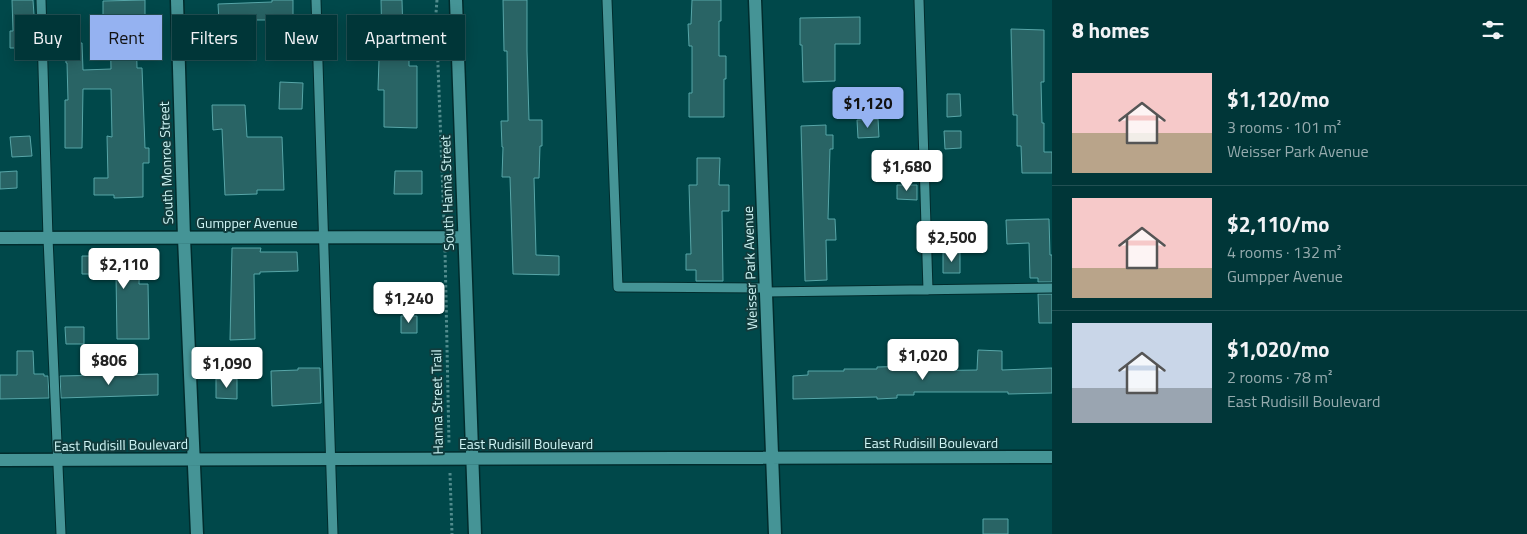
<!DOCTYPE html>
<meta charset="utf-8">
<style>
:root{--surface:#003638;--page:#0a3e40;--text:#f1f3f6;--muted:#95abae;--line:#225053;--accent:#95b2f1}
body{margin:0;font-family:"Titillium Web",sans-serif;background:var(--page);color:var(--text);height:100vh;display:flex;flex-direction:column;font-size:19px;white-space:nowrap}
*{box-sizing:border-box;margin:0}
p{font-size:16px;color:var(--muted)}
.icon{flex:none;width:28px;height:28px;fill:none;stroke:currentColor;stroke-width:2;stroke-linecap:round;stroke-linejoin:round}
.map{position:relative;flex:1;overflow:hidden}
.drawer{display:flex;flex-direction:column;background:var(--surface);width:475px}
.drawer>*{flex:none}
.hud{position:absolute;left:15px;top:15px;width:475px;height:45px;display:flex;gap:10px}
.price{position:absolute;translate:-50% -42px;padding:0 11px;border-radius:5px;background:#fff;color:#222;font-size:16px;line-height:32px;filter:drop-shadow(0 1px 2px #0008)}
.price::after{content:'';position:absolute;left:50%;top:30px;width:15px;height:11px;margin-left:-8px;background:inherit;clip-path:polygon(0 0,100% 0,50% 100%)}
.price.on{background:var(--accent);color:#111}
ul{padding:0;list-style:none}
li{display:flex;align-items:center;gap:15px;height:125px;padding:0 20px}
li+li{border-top:1px solid var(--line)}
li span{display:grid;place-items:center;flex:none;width:140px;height:100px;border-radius:0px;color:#555}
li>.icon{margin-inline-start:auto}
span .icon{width:60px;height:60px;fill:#fffc;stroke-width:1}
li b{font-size:21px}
h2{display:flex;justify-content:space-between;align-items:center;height:60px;padding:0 20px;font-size:21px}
.pill{padding:0 18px;border-radius:0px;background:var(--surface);box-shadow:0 2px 12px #0003,0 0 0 1px var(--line);font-size:18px;line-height:45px}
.pill.on{background:var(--accent);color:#111}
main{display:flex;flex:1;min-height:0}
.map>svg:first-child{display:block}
</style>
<main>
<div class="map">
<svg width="1052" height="534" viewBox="0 0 1052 534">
<rect width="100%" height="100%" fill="#00484a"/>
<path fill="#296465" stroke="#57a6a8" d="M12 0H33L34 15H30V48H10V31H13Z
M145 0V22H136L137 68H142L145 148H149V163H143V197L114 198V195H94V178H108L107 136 112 137 111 89H83L82 148H65V100H68L67 63H66L65 43H82L83 70 111 69 110 22H103V1Z
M272 0H293V20H252V22L249 23 250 56 218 57V39H220L218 4 272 2Z
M381 0H402L403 35 409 34V66H417V128L384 127V90H378L379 59H368L367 45 382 44Z
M503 0H527V51L529 120H542V146H540L539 178H534L536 255 559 256V275L513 274 510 177H502L503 147H502L501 121H508L507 51H504Z
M692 0H721V21H719V56H726V79H724V117H689V93H692V46H689L688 24H691Z
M860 17V44H835V81L803 82 802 45H800V18Z
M1011 29 1044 30V82H1041L1042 123H1044V152H1052V173H1022L1021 146H1017V115H1013Z
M280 82 303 83 302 109H279Z
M947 94H960L961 116 947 117Z
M212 105H245L247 137H282L284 190H257V194L225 195 222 129 213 130Z
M878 119 879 137 858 138 857 120Z
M826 125V135H833V149H830L828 219H835L836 240H826L827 280 805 281 801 126Z
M944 131H961V148L945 149Z
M30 136 32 156 12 157 10 137Z
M697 158H720L719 185H729V211H722L723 281H696V270H686V254H691L689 185H697Z
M17 171V188L0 189V172Z
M395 171H422V194H394Z
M897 185H917V200L897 199Z
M1049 219 1050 255H1052V282H1038V278H1030L1029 243 1007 244 1006 220Z
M232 248H261L260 252H297L298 271 260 272V274H254L255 339 230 340Z
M102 249H140L139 284H148L149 339H117L116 274H82V256H102Z
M943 253H960V273H943Z
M1038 294H1052V323H1039Z
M401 316H417V333H401Z
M65 327H84V344H66Z
M978 350 1002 351V370L1052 368V393L1008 394V392H914V395H897V398L877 399V397L793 399V376L808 375V371H844V369H877V367L913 366V371L977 370Z
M17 351H33L34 374H44V376H48L49 398 0 399V375H17Z
M298 368H320L321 403 272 406 271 371 298 370Z
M158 374V395L61 398 60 376Z
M216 379H237V399L216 398Z
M983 519H1008V534H983Z"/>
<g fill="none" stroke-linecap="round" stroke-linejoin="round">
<g stroke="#002c2d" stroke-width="11">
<path id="lane" d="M41 0 48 238 61 534
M316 0 333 534
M607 0 618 287 766 288
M919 0 928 290
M766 292 1052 288"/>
</g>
<g stroke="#002c2d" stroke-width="15">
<path id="street" d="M177 0 184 238 197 534
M456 0 475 534
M755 0 775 534
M0 238 464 237
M0 460 1052 457"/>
</g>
<path stroke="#518c8d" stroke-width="3" stroke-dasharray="2.5 2.5" stroke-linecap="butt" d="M437 0 436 13 444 222
M445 250 449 444
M450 473 452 534"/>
<use href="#lane" stroke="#459496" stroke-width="9"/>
<use href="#street" stroke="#459496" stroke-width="12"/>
</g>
<g text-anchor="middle" stroke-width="4" stroke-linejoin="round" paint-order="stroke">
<g font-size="14" fill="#d0f6f6" stroke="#103b3c">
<text transform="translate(166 163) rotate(-92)" y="5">South Monroe Street</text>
<text transform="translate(447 193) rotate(-92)" y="5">South Hanna Street</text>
<text x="247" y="228">Gumpper Avenue</text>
<text transform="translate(750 268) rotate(-92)" y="5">Weisser Park Avenue</text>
<text transform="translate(437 402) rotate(-91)" y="5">Hanna Street Trail</text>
<text x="931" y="448">East Rudisill Boulevard</text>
<text x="526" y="449">East Rudisill Boulevard</text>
<text transform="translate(121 445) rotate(-1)" y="5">East Rudisill Boulevard</text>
</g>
</g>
</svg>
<b class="price on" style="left:868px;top:129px">$1,120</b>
<b class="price" style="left:907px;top:192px">$1,680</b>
<b class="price" style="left:952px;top:263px">$2,500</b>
<b class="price" style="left:124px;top:290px">$2,110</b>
<b class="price" style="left:409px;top:324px">$1,240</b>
<b class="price" style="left:923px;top:381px">$1,020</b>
<b class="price" style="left:109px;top:386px">$806</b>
<b class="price" style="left:227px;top:389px">$1,090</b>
<div class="hud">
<a class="pill">Buy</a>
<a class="pill on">Rent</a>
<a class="pill">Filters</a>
<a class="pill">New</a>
<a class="pill">Apartment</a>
</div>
</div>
<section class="drawer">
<h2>8 homes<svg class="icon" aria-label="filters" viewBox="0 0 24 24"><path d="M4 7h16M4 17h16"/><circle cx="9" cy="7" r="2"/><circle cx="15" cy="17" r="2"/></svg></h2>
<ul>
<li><span style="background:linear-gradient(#f6c9c9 60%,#b9a48a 0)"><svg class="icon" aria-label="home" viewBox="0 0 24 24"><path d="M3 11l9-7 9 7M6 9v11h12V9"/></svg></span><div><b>$1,120/mo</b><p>3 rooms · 101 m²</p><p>Weisser Park Avenue</p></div></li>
<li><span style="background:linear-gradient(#f6c9c9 70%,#b9a48a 0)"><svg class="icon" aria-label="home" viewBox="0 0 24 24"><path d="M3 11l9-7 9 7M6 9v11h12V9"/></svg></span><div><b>$2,110/mo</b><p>4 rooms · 132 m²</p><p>Gumpper Avenue</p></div></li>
<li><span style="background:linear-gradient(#c9d6e8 65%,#9aa5b1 0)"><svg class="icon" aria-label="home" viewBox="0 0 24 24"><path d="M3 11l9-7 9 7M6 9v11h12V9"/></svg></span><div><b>$1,020/mo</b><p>2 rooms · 78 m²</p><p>East Rudisill Boulevard</p></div></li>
</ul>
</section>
</main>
